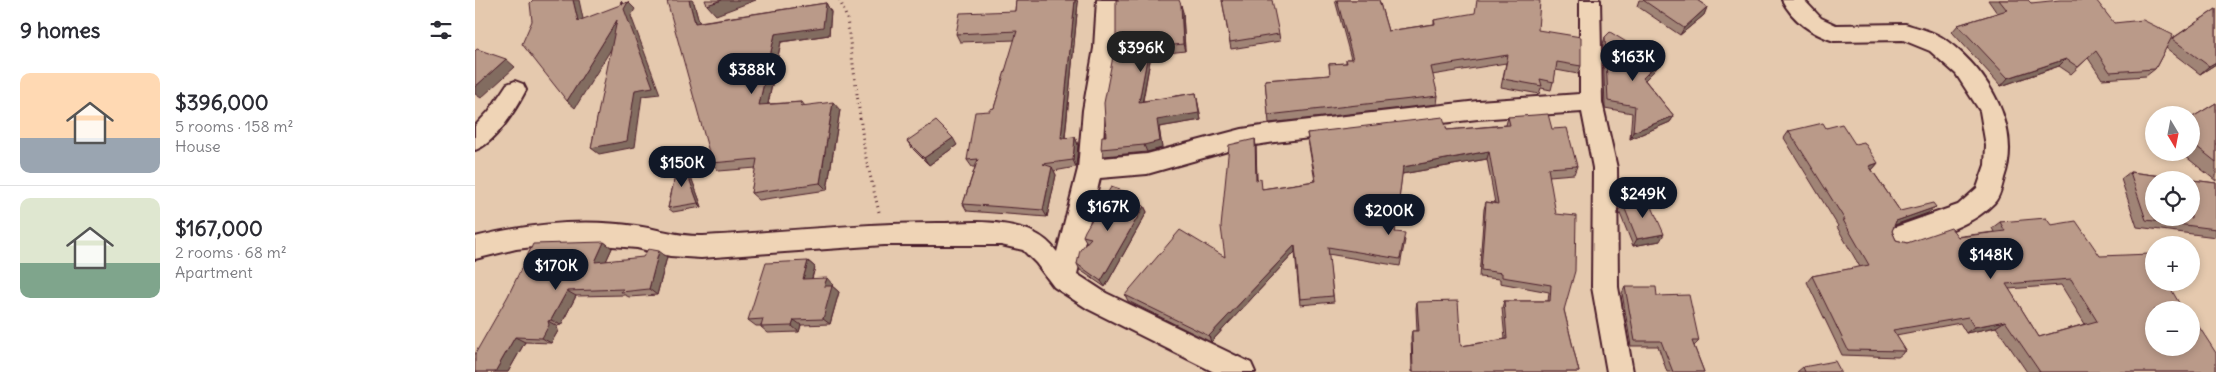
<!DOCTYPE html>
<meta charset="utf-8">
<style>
:root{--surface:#fff;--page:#f7f7f7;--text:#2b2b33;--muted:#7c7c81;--line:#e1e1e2;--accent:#111827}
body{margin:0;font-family:Delius,sans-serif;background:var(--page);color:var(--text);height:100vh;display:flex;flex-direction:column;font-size:19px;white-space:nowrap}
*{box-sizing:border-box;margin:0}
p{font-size:16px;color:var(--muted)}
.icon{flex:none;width:28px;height:28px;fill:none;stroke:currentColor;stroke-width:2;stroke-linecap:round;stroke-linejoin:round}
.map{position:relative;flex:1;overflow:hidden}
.drawer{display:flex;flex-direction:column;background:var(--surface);width:475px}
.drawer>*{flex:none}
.needle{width:32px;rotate:170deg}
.fabs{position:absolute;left:1670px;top:106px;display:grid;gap:10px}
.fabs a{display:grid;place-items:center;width:55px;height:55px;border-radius:50%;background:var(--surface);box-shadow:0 2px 8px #0003;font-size:25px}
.price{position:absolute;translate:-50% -42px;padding:0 11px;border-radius:18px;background:var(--accent);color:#fff;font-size:16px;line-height:32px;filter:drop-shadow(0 1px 2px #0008)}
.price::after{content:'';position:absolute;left:50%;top:30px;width:15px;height:11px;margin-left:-8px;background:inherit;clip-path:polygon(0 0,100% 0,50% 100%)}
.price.on{background:#222;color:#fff}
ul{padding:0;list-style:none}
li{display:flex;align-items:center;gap:15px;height:125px;padding:0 20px}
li+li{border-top:1px solid var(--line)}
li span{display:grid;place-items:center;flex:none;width:140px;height:100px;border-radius:10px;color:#555}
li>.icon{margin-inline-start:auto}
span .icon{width:60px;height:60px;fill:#fffc;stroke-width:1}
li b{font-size:21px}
h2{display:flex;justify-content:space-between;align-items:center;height:60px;padding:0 20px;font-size:21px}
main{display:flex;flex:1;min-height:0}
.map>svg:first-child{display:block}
</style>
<main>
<section class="drawer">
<h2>9 homes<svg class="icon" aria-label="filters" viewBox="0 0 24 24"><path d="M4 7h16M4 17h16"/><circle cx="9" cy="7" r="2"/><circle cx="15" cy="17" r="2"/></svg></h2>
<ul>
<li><span style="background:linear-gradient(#ffd9b3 65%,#9aa5b1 0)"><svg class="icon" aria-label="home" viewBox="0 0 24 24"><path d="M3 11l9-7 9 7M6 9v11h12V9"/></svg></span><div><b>$396,000</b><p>5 rooms · 158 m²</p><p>House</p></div></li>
<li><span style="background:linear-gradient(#dfe7d0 65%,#7fa58c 0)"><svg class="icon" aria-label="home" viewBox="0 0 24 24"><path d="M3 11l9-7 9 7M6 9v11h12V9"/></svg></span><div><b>$167,000</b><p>2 rooms · 68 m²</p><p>Apartment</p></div></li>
</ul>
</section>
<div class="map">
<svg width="1741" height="372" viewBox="0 0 1741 372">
<rect width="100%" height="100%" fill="#e5c9ae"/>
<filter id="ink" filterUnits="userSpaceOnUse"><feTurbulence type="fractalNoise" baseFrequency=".02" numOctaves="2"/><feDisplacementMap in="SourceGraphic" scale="10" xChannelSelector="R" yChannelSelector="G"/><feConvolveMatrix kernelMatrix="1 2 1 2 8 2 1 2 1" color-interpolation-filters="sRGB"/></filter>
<g filter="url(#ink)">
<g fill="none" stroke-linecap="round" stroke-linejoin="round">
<g stroke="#4a1f2b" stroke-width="4">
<path id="minor" d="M622 0H642L641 48 630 110 627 158 672 154 767 129 800 124 1003 101 1105 94V0H1125L1127 102 1142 168 1143 287 1158 372H1132L1117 287 1118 168 1107 112 1003 119 800 142 767 147 672 174 625 178 602 274 631 293 776 363 780 372H739L613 309 579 287 561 263 548 250 526 245H409L226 258 195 256 162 248 125 245 67 246 41 249 0 259V237C53 224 107 218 161 226 184 229 205 237 228 236 307 232 384 223 463 223 483 223 506 220 527 224 549 227 568 233 582 252L603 169 608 110 619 48Z
M1307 0H1329L1346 18 1361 25 1430 24C1443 28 1461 32 1472 41 1513 71 1547 127 1529 178 1527 186 1525 197 1519 203 1495 228 1456 236 1424 248L1415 245 1412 237 1415 229 1483 205 1502 188 1510 165 1511 146 1505 111 1481 74 1455 51 1428 40 1359 41C1337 34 1318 21 1307 0Z
M40 81 48 84 51 90C41 109 20 144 0 150V126L14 111 32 84Z"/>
</g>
<path stroke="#4a1f2b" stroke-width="3" stroke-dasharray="1 4" stroke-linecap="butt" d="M365 0 372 19 390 154 404 212"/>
<use href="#minor" fill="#efd4b6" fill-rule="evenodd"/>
</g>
<path fill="#a08476" stroke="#4a1f2b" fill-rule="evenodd" d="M541 0H602L603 3 590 138 600 137 603 145 601 167 579 171 581 175 572 217 492 211 488 204 500 167H497L492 160 515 111 519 108 540 40 485 42 481 34 540 11Z
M747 0 804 34 805 41 756 49Z
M860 0H904L913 31 959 24V20L1063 30 1106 66 1103 74 1081 70 1076 90 1066 88 1064 94 1026 87 1031 63 957 75 963 96 962 104 794 123 790 80 855 75 854 64 871 63V59H876Z
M1164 0H1222L1232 7 1229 15 1205 35 1162 6Z
M1513 0H1553L1556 3 1639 23 1695 40 1741 9V64L1725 74 1691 48 1680 69 1671 76 1627 79 1613 58 1596 74 1584 66 1526 86 1477 32 1483 25 1522 13Z
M219 3 224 22 351 3 356 12 354 35 306 42 293 104 327 102 330 106 365 110 352 190 284 200 276 193 281 168 244 171 237 163Z
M708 12 710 51 676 55 668 101 721 93 726 120 684 127 687 148 672 152 629 156 626 149 631 136 641 41Z
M1130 37 1184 62 1181 69 1170 80 1199 116 1195 122 1155 139 1157 113 1130 108 1128 44Z
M1741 103V181L1705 152H1716V118Z
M1033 117 1077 129 1102 166 1099 174 1074 176 1089 310 1104 372H937L936 337 937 331H942L941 308 942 302 986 346 1030 339 1027 308 1029 301H1073L1074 292 1025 283V279L1004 277 1009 209 1011 202 1020 203 1012 159 927 174 920 232 930 240 925 266 853 254 859 302 825 305 820 252 736 342 653 301 650 295 750 257 780 139 781 147 782 180 787 189 840 181 833 140 832 133 972 130 1031 125Z
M1351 128 1380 144 1403 163 1397 170 1425 211 1453 213 1419 226 1417 231 1421 240 1432 243 1519 232 1517 228 1525 222 1576 225 1625 256 1741 372H1552L1521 327 1491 333 1485 323 1421 335 1431 351 1423 357 1367 355 1332 282 1337 276 1385 267 1362 227 1363 226 1309 138 1314 131ZM1586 285 1610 324 1564 337 1534 289Z
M432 141 482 145 454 165 437 148Z
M205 154 209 158 227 207 198 212 193 208Z
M1655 172 1741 183V237L1662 227 1646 179Z
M660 195 663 202 662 203 669 206 672 212 630 287 605 270 602 264 612 243 608 236Z
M1148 204 1185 241 1158 246 1144 211Z
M129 242 137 248 131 261 192 257 182 295 154 297 150 295 101 296 86 325 82 326 83 331 76 343 50 342 33 372H0Z
M333 261 340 267 337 279 358 285 357 286 364 292 355 324 326 325 324 332 293 333 286 327V326H281L273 320Z
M1150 287 1182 296 1224 341 1219 346 1229 372H1192L1183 346H1156L1147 293Z
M1328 367 1366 372H1322Z"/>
<path fill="#826c60" stroke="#4a1f2b" d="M98 0H104L110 28 103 21Z
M214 0H217L219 3 227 32 220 23Z
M247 0H281L241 15 232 5Z
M600 0H602L603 3 589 146 586 138Z
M146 1 150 6 153 2 160 9 156 16 185 94 167 96 160 147 124 154 116 148 147 4Z
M351 3 356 12 354 35 306 42 291 113 284 105 300 34Z
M706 5 708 12 710 51 708 44Z
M1232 7 1229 15 1205 35 1209 28Z
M142 20 149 28 100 108 92 101Z
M674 48 676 55 666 109 664 102Z
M31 59 40 67 6 98 0 94V87Z
M1591 59 1584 66 1526 86 1533 78Z
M1184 62 1181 69 1165 85 1168 78Z
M1741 62V64L1725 74 1734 66Z
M721 93 726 120 684 127 687 148 672 152 669 145 682 120Z
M358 102 365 110 352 190 345 183Z
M1199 116 1195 122 1155 139 1158 132Z
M600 137 603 145 601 167 598 160Z
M478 138 482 145 454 165 449 158Z
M780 139 781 147 782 187 781 180Z
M1014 151 1012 159 927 174 928 167Z
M205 154 209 158 227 207 223 203Z
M1403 163 1397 170 1394 166Z
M577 167 581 175 572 217 568 210Z
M660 195 663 202 659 208 657 201Z
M669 206 672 212 630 287 626 281Z
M1461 207 1453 213 1414 227 1421 221Z
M1189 234 1185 241 1158 246 1162 239Z
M129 242 137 248 128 268 120 262Z
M820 245V252L736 342 734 336Z
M184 251 192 257 182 295 174 289Z
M333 261 340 267 335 285 328 279Z
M352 278 358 285 357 286 364 292 355 324 348 319 349 286Z
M92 291 101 296 86 325 76 320Z
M319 320 326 325 324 332 317 326Z
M73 321 82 326 83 331 76 343 67 338Z
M1530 321 1521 327 1491 333 1499 327Z
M40 337 50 342 33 372H20Z"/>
<path fill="#ba9a89" stroke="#4a1f2b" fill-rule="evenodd" d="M58 0H98L103 21 145 5 146 1 147 4 153 2 149 9 178 87 160 90 152 141 116 148 142 20 92 101 47 44 57 21 55 3Z
M196 0H214L220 23 351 3 348 27 300 34 284 105 327 102 326 106 358 102 345 183 276 193 282 159 237 163 192 1Z
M230 0H247L232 5Z
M541 0H600L586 138 600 137 598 160 568 164 577 167 568 210 488 204 503 159 492 160 500 112 515 111V109L519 108 542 31 481 34 485 13 540 11Z
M641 0H704L706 5 708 44 674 48 664 102 721 93 724 113 682 120 685 141 669 145 626 149 627 136H631L629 103 641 41Z
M747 0H797L804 34 755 42Z
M862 0H904L913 31 960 24 959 20 1000 13 1002 0H1060L1065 1 1063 30 1106 37V66L1082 62 1079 82 1065 79 1067 86 1028 79 1033 55 956 67 963 96 793 115 790 80 855 75 854 64 872 63 871 59H878Z
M1168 0H1222L1232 7 1209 28Z
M1524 0H1553L1556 3 1585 0H1621L1639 23 1668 20 1698 35 1680 69 1635 72 1621 51 1603 67 1591 59 1533 78 1483 25 1532 10Z
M1741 9V62L1734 66 1697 39Z
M1135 32 1184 62 1168 78 1199 116 1158 132 1160 106 1133 101 1130 37Z
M2 49 31 59 0 87V51Z
M1741 103V162L1716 142V118Z
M1073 114 1077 129 1092 128 1102 166 1073 168 1081 214 1101 216 1100 271 1089 310 1104 372H938L937 331H944L942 302 983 301 986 346 1032 339 1029 301H1075L1076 285 1027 277V273L1006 270 1011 202 1023 204 1014 151 928 167 920 232 930 233 925 259 853 247 858 296 825 299 820 245 734 336 650 295 705 230 750 257 746 227 754 145 780 139 781 180 786 179 787 189 841 181 832 133 968 117 972 130 1035 125 1033 117Z
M461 121 478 138 449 158 432 141Z
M1348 123 1351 128 1367 124 1380 144 1389 142 1403 163 1394 166 1425 211 1458 203 1461 207 1421 221 1417 231 1421 240 1432 243 1476 228 1483 237 1530 231 1525 222 1571 218 1576 225 1601 221 1625 256 1675 254 1679 260V282H1692L1708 310H1679V348H1716L1717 316 1741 353V372H1565L1530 321 1499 327 1493 317 1418 330 1431 351 1373 350 1337 276 1394 265 1368 220H1370L1314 131ZM1596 279 1622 321 1564 337 1531 284Z
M205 154 223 203 193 208Z
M1655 172 1741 183V229L1671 220ZM1679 180H1716V218H1679Z
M636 187 660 195 657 201 669 206 626 281 602 264 605 250 616 238 608 236 610 231Z
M1174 200 1189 234 1162 239 1148 204Z
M129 242 120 262 168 257 173 249 184 251 174 289 146 292 148 289 92 291 76 320 73 321 74 325 67 338 40 337 20 372H0V354L33 296 58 244Z
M333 261 328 279 352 278 349 286H357L348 319 319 320 317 326 286 327 288 319 273 320 291 263Z
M1150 287H1181L1182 296 1214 295 1224 341H1217L1229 372H1198L1186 341H1160Z
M1360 361 1366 372H1330L1328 367Z"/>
</g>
</svg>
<div class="fabs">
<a><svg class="needle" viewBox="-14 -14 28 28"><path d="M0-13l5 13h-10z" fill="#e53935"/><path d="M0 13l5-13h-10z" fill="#7c7c81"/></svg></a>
<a><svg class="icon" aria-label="locate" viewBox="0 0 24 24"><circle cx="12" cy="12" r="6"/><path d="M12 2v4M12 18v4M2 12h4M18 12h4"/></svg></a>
<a>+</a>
<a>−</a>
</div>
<b class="price on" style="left:666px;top:73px">$396K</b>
<b class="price" style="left:1158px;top:82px">$163K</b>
<b class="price" style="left:277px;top:95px">$388K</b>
<b class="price" style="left:207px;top:188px">$150K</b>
<b class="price" style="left:1168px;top:219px">$249K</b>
<b class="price" style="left:633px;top:232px">$167K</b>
<b class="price" style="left:914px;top:236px">$200K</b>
<b class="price" style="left:1516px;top:280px">$148K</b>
<b class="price" style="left:81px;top:291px">$170K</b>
</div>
</main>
